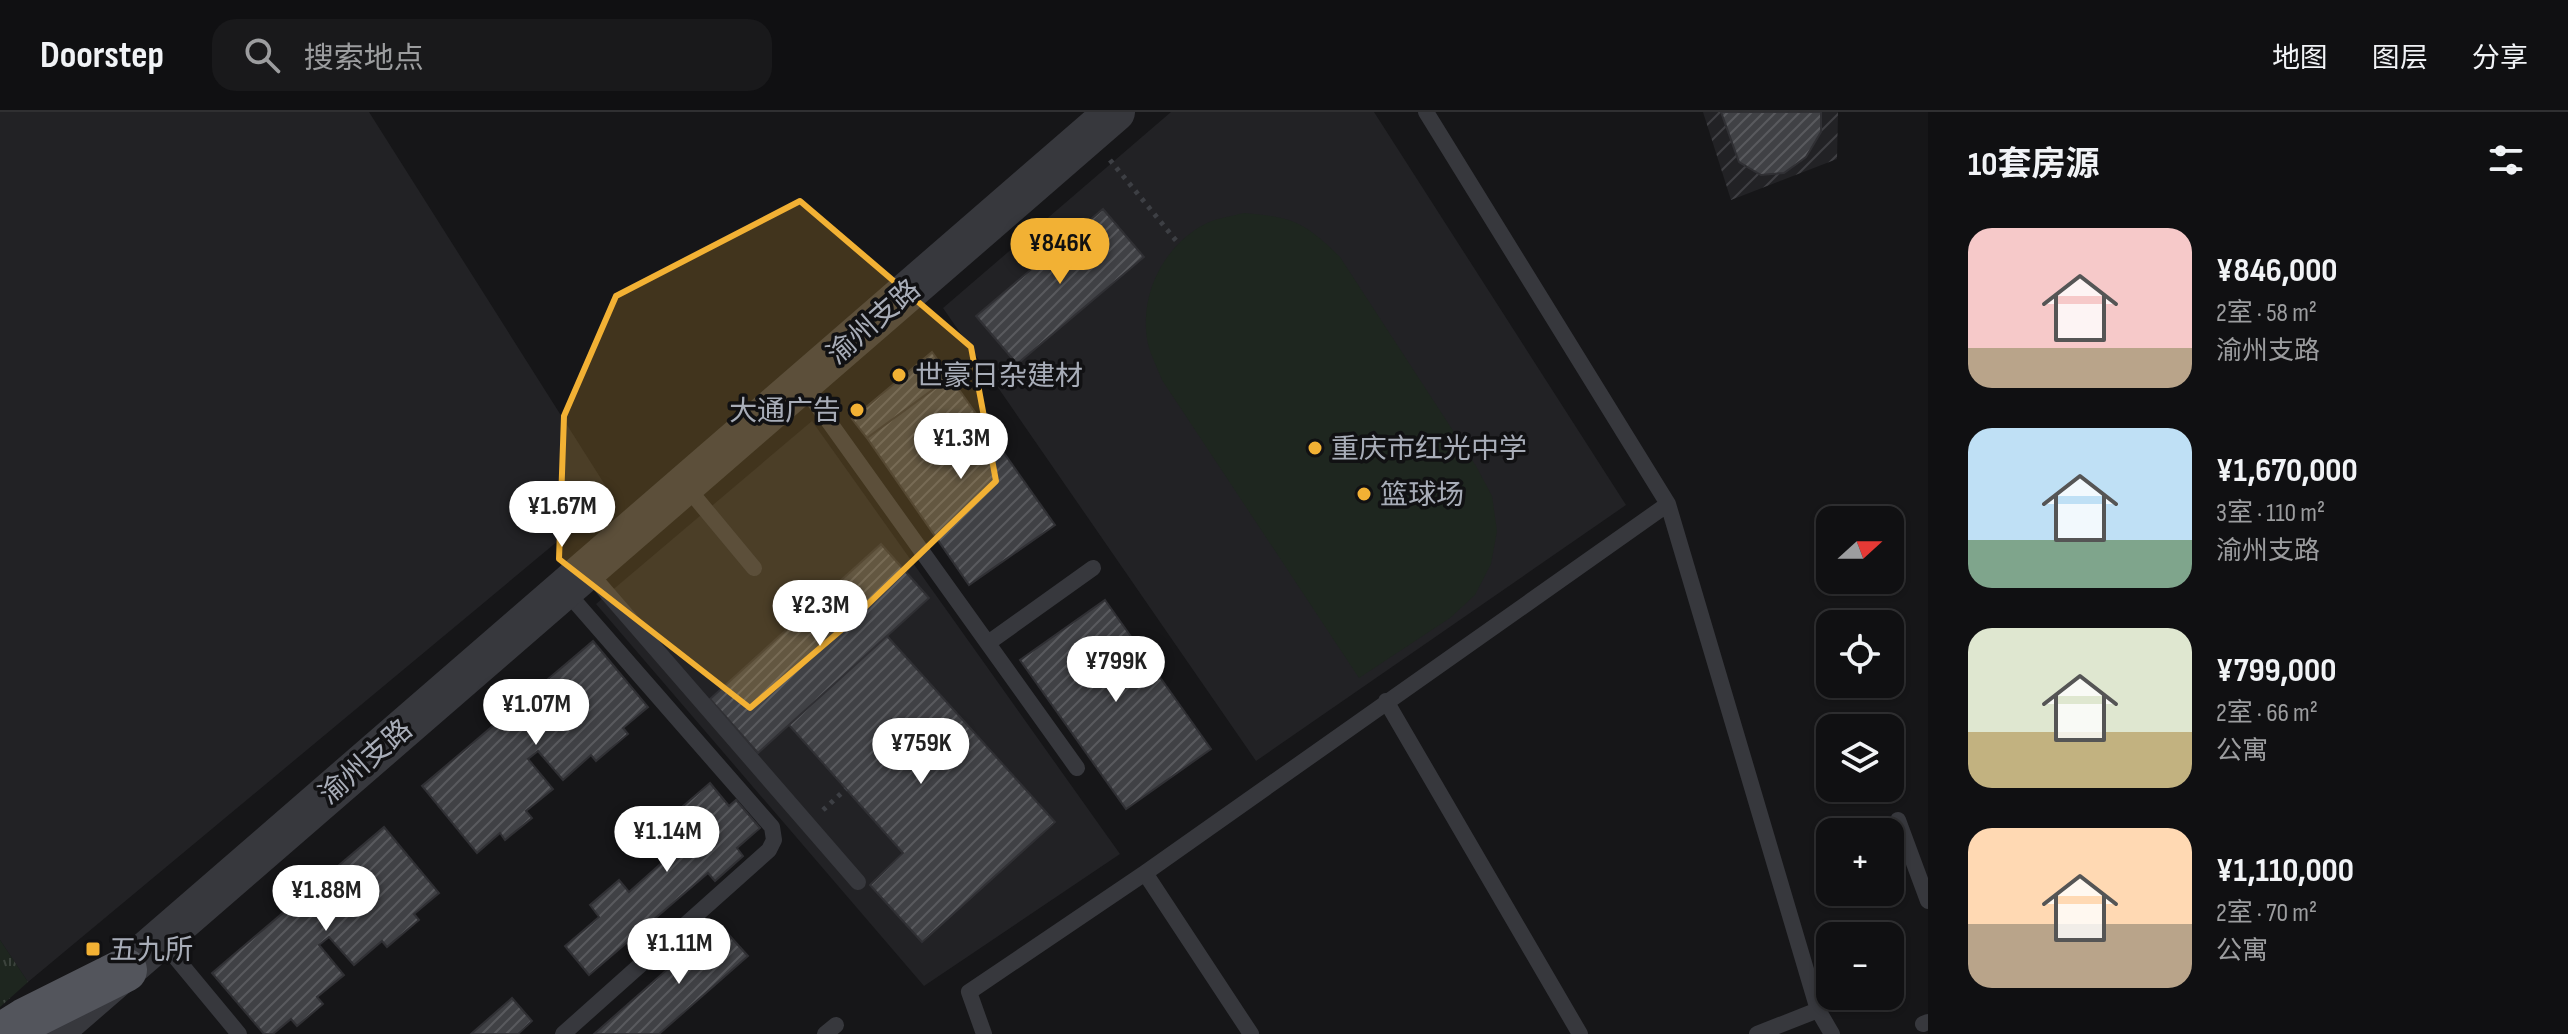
<!DOCTYPE html>
<html lang="zh">
<meta charset="utf-8">
<style>
:root{--surface:#101012;--page:#19191b;--text:#f1f3f6;--muted:#9c9d9f;--line:#303032;--accent:#f2b134}
body{margin:0;font-family:"Sofia Sans Condensed","Noto Sans SC",sans-serif;background:var(--page);color:var(--text);height:100vh;display:flex;flex-direction:column;font-size:30px;white-space:nowrap}
*{box-sizing:border-box;margin:0}
p{font-size:26px;color:var(--muted)}
.icon{flex:none;width:44px;height:44px;fill:none;stroke:currentColor;stroke-width:2;stroke-linecap:round;stroke-linejoin:round}
.map{position:relative;flex:1;overflow:hidden}
.sheet{display:flex;flex-direction:column;background:var(--surface);width:640px}
.sheet>*{flex:none}
.needle{width:52px;rotate:69deg}
.tools{position:absolute;left:1816px;top:394px;display:grid;gap:16px}
.tools a{display:grid;place-items:center;width:88px;height:88px;border-radius:16px;background:var(--surface);box-shadow:0 2px 6px #0004,0 0 0 2px var(--line);font-size:40px}
.price{position:absolute;translate:-50% -68px;padding:0 18px;border-radius:28px;background:#fff;color:#222;font-size:26px;line-height:52px;filter:drop-shadow(0 2px 4px #0008)}
.price::after{content:'';position:absolute;left:50%;top:48px;width:24px;height:18px;margin-left:-12px;background:inherit;clip-path:polygon(0 0,100% 0,50% 100%)}
.price.active{background:var(--accent);color:#111}
ul{padding:0;list-style:none}
li{display:flex;align-items:center;gap:24px;height:200px;padding:0 40px}
li span{display:grid;place-items:center;flex:none;width:224px;height:160px;border-radius:24px;color:#555}
li>.icon{margin-inline-start:auto}
span .icon{width:96px;height:96px;fill:#fffc;stroke-width:1}
li b{font-size:34px}
h2{display:flex;justify-content:space-between;align-items:center;height:96px;padding:0 40px;font-size:34px}
header{display:flex;align-items:center;gap:48px;box-sizing:border-box;height:112px;padding:0 40px;background:var(--surface);border-bottom:2px solid var(--line)}
header strong{font-size:38px}
nav{display:flex;gap:44px;margin-inline-start:auto;font-size:28px}
.search{width:560px;height:72px;background:var(--page);display:flex;align-items:center;gap:20px;box-sizing:border-box;padding:0 28px;border-radius:24px;color:var(--muted);font-size:30px}
main{display:flex;flex:1;min-height:0}
.map>svg:first-child{display:block}
</style>
<header>
<strong>Doorstep</strong>
<div class="search"><svg class="icon" aria-label="search" viewBox="0 0 24 24"><circle cx="10" cy="10" r="6"/><path d="M15 15l6 6"/></svg>搜索地点</div>
<nav><a>地图</a><a>图层</a><a>分享</a></nav>
</header>
<main>
<div class="map">
<svg width="1928" height="922" viewBox="0 0 1928 922">
<defs>
<pattern id="industrial-furrows" width="10" height="10" patternUnits="userSpaceOnUse" patternTransform="scale(2)"><rect width="10" height="10" fill="#222225"/><path d="M-1 1l2-2M0 10L10 0M9 11l2-2" fill="none" stroke="#3f3f43"/></pattern>
<pattern id="grass-tufts" width="24" height="20" patternUnits="userSpaceOnUse" patternTransform="scale(2)"><rect width="24" height="20" fill="#1e261f"/><path d="M3 7l-1-3M5 7V3M7 7l1-3M15 17l-1-3M17 17v-4M19 17l1-3" fill="none" stroke="#3c433d"/></pattern>
<pattern id="building-hatch" width="6" height="6" patternUnits="userSpaceOnUse" patternTransform="scale(2)"><rect width="6" height="6" fill="#404145"/><path d="M-1 1l2-2M0 6l6-6M5 7l2-2" fill="none" stroke="#595a5e"/></pattern>
</defs>
<rect width="100%" height="100%" fill="#161618"/>
<path fill="#222225" d="M0 0H369L612 384 28 870 0 828Z
M1171 0H1374L1626 393 1256 649 943 196Z
M812 309 1120 742 924 874 596 492Z"/>
<path fill="url(#industrial-furrows)" d="M1703 0H1838L1837 47 1731 88Z"/>
<path fill="url(#grass-tufts)" d="M0 828 28 870 0 895Z"/>
<path fill="#1e261f" d="M1244 101C1293 105 1304 110 1340 145L1476 354 1492 384 1497 419 1491 452 1475 483 1450 506 1359 566 1162 268C1158 257 1151 244 1148 232 1138 184 1163 133 1207 111 1218 106 1232 104 1244 101Z"/>
<path fill="url(#building-hatch)" stroke="#303034" stroke-width="2" d="M1721 0H1821V20L1806 45 1784 61 1761 63 1739 50Z
M1103 97 1144 145 1017 252 976 204Z
M932 240 950 265 867 326 852 307Z
M950 265 1055 413 969 473 867 326Z
M881 432 929 486 758 641 710 587Z
M1105 488 1211 637 1126 697 1020 548Z
M887 524 1055 710 922 830 870 773 903 741 789 613Z
M593 529 648 595 623 616 628 622 596 649 591 643 563 668 538 639 528 647 553 677 526 699 532 706 505 728 500 721 477 741 422 674Z
M710 671 729 694 736 688 760 716 737 736 743 744 715 769 708 761 589 863 565 834 599 805 590 793 619 768 629 780 666 747 647 725Z
M384 715 439 781 414 802 419 808 387 835 382 829 354 853 329 825 319 833 344 863 317 885 323 892 297 914 291 907 273 922H264L212 861Z
M719 812 748 844 659 922H594Z
M512 886 532 909 518 922H471Z"/>
<g fill="none" stroke-linecap="round" stroke-linejoin="round">
<path stroke="#3d3f44" stroke-width="5" stroke-dasharray="4 6" stroke-linecap="butt" d="M1110 48 1178 131
M823 698 846 677"/>
<path stroke="#37383d" stroke-width="16" d="M1426 0 1668 392 1818 898 1832 922
M802 272 1077 656
M685 373 754 456
M588 459 858 770
M988 531 1093 456
M1386 589 1580 922
M1898 708 1928 789
M1145 761 1251 922
M161 828 239 922
M1923 912 1928 910
M563 922 769 738 774 728 772 715 564 477
M825 922 836 913
M984 922 969 880 1145 761 1668 392
M1757 922 1818 898"/>
<path stroke="#37383d" stroke-width="40" d="M51 922 1115 0"/>
<path stroke="#53555c" stroke-width="44" d="M3 922 25 908 125 858"/>
</g>
<path fill="#f2b134" fill-opacity="0.2" stroke="#f2b134" stroke-width="6" stroke-linejoin="round" d="M800 89 971 235 996 369 840 519 750 596 559 447 564 304 616 184Z"/>
<g fill="#f2b134" stroke="#111113" stroke-width="3">
<circle cx="899" cy="263" r="8"/>
<circle cx="857" cy="298" r="8"/>
<circle cx="1315" cy="336" r="8"/>
<circle cx="1364" cy="382" r="8"/>
<rect x="85" y="829" width="16" height="16" rx="4"/>
</g>
<g text-anchor="middle" stroke-width="7" stroke-linejoin="round" paint-order="stroke">
<g font-size="28" fill="#a8adb8" stroke="#111113">
<text transform="translate(873 209) rotate(-41)" y="10">渝州支路</text>
<text transform="translate(365 649) rotate(-41)" y="10">渝州支路</text>
</g>
<g font-size="28" fill="#a8adb8" stroke="#111113" text-anchor="start">
<text x="915" y="273">世豪日杂建材</text>
<text x="841" y="308" text-anchor="end">大通广告</text>
<text x="1331" y="346">重庆市红光中学</text>
<text x="1380" y="392">篮球场</text>
<text x="109" y="847">五九所</text>
</g>
</g>
</svg>
<div class="tools">
<a><svg class="needle" viewBox="-14 -14 28 28"><path d="M0-13l5 13h-10z" fill="#e53935"/><path d="M0 13l5-13h-10z" fill="#9c9d9f"/></svg></a>
<a><svg class="icon" aria-label="locate" viewBox="0 0 24 24"><circle cx="12" cy="12" r="6"/><path d="M12 2v4M12 18v4M2 12h4M18 12h4"/></svg></a>
<a><svg class="icon" aria-label="layers" viewBox="0 0 24 24"><path d="M12 4l9 5-9 5-9-5zM3 14l9 5 9-5"/></svg></a>
<a>+</a>
<a>−</a>
</div>
<b class="price active" style="left:1060px;top:174px">¥846K</b>
<b class="price" style="left:961px;top:369px">¥1.3M</b>
<b class="price" style="left:562px;top:437px">¥1.67M</b>
<b class="price" style="left:820px;top:536px">¥2.3M</b>
<b class="price" style="left:1116px;top:592px">¥799K</b>
<b class="price" style="left:536px;top:635px">¥1.07M</b>
<b class="price" style="left:921px;top:674px">¥759K</b>
<b class="price" style="left:667px;top:762px">¥1.14M</b>
<b class="price" style="left:326px;top:821px">¥1.88M</b>
<b class="price" style="left:679px;top:874px">¥1.11M</b>
</div>
<section class="sheet">
<h2>10套房源<svg class="icon" aria-label="filters" viewBox="0 0 24 24"><path d="M4 7h16M4 17h16"/><circle cx="9" cy="7" r="2"/><circle cx="15" cy="17" r="2"/></svg></h2>
<ul>
<li><span style="background:linear-gradient(#f6c9c9 75%,#b9a48a 0)"><svg class="icon" aria-label="home" viewBox="0 0 24 24"><path d="M3 11l9-7 9 7M6 9v11h12V9"/></svg></span><div><b>¥846,000</b><p>2室 · 58 m²</p><p>渝州支路</p></div></li>
<li><span style="background:linear-gradient(#bfe0f5 70%,#7fa58c 0)"><svg class="icon" aria-label="home" viewBox="0 0 24 24"><path d="M3 11l9-7 9 7M6 9v11h12V9"/></svg></span><div><b>¥1,670,000</b><p>3室 · 110 m²</p><p>渝州支路</p></div></li>
<li><span style="background:linear-gradient(#dfe7d0 65%,#c2b280 0)"><svg class="icon" aria-label="home" viewBox="0 0 24 24"><path d="M3 11l9-7 9 7M6 9v11h12V9"/></svg></span><div><b>¥799,000</b><p>2室 · 66 m²</p><p>公寓</p></div></li>
<li><span style="background:linear-gradient(#ffd9b3 60%,#b9a48a 0)"><svg class="icon" aria-label="home" viewBox="0 0 24 24"><path d="M3 11l9-7 9 7M6 9v11h12V9"/></svg></span><div><b>¥1,110,000</b><p>2室 · 70 m²</p><p>公寓</p></div></li>
</ul>
</section>
</main>
